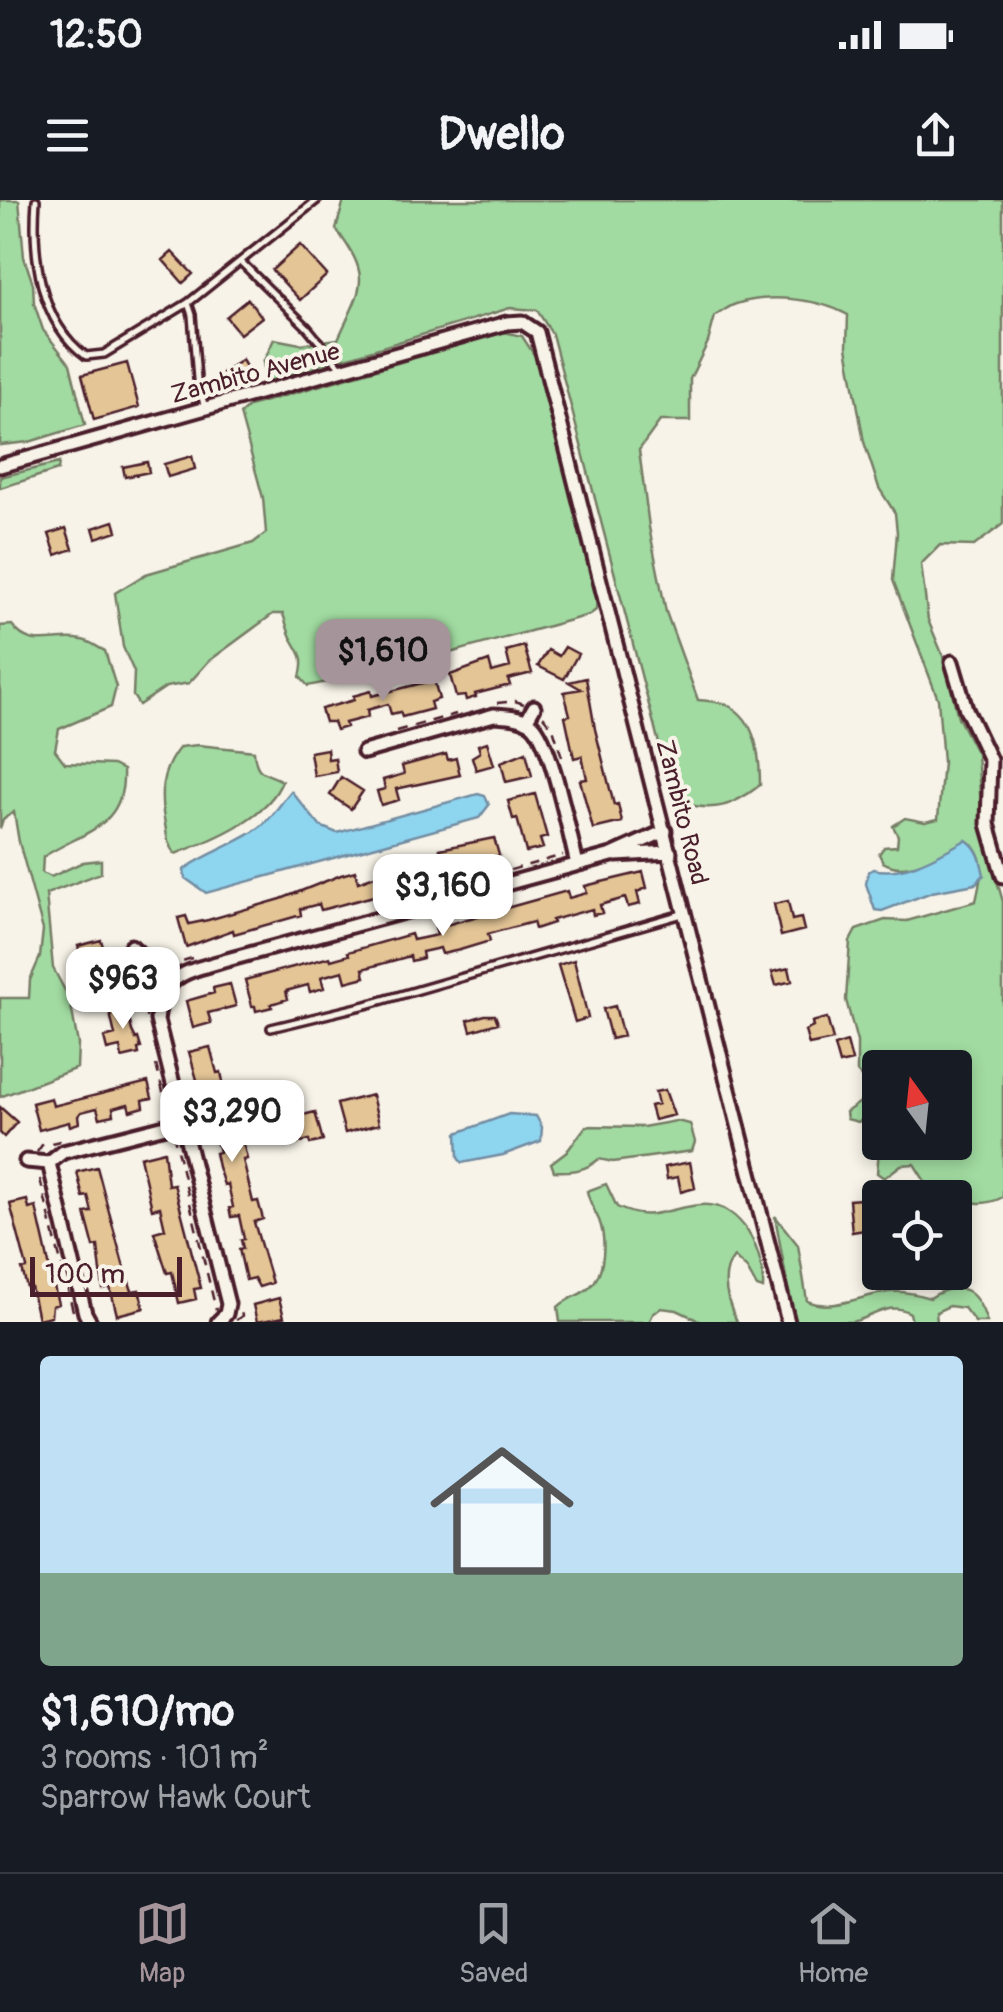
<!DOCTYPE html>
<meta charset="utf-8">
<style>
:root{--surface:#171b24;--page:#242831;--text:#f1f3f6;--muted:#9ea1a6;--line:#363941;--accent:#a6949b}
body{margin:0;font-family:Pangolin,sans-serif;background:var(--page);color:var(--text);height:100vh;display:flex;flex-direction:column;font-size:38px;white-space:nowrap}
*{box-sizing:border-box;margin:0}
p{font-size:32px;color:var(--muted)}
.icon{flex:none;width:55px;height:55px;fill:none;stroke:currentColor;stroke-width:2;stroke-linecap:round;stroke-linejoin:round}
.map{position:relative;height:1122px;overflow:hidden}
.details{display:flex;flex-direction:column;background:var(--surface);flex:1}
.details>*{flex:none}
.needle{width:65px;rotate:345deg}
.fabs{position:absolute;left:862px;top:850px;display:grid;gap:20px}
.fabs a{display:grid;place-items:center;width:110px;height:110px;border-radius:10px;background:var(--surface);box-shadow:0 5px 15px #0003;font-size:50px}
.scale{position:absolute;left:30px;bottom:25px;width:152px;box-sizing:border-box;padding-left:10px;border:5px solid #4a1f2b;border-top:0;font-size:28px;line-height:35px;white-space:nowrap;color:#4a1f2b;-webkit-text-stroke:8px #f7f3e8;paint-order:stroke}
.price{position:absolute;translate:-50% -85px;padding:0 22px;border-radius:20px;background:#fff;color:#222;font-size:32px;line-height:65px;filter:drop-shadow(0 2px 5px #0008)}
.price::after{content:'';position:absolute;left:50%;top:60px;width:30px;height:22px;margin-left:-15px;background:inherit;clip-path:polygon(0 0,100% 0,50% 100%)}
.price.current{background:var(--accent);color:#111}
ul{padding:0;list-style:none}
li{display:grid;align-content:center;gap:20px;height:530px;padding:0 40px}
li+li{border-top:2px solid var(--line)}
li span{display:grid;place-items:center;height:310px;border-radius:10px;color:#555}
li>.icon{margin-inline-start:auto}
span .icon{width:180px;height:180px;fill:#fffc;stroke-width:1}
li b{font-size:42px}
.status{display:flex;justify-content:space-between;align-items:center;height:70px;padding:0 50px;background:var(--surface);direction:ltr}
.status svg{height:28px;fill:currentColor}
header{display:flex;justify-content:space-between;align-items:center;height:130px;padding:0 40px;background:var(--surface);font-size:45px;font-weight:700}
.tab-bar{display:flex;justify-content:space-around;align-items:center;height:140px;border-top:2px solid var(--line);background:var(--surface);font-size:28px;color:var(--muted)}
.tab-bar a{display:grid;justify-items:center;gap:5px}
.tab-bar .current{color:var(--accent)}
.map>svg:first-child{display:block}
</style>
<div class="status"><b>12:50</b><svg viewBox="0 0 49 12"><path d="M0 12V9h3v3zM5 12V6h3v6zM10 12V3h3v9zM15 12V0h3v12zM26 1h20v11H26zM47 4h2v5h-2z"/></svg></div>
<header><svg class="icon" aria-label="menu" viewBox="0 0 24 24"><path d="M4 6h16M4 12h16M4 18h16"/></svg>Dwello<svg class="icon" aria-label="share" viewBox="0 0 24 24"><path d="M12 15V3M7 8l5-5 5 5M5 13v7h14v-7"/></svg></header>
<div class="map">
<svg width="1003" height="1122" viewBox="0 0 1003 1122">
<rect width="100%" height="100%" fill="#f7f3e8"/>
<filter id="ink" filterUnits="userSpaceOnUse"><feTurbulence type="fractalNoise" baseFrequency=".01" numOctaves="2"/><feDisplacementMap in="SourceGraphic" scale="20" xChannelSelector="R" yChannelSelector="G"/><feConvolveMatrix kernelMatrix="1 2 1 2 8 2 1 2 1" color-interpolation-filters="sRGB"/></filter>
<g filter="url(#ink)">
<path fill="#a1dba1" stroke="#767d66" stroke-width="2.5" d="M0 0H19L24 57 33 84 34 103 43 130 70 164 85 225 29 242 0 245Z
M344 0H1003V324L974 346 940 345 921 364 928 420 943 456 958 517 977 554 983 631 1003 702V997C977 1011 959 996 933 994L914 964 901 965 884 978 877 973 880 937V942H955V868H880V936L871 916 858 922 847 919 846 912 866 898 870 887 857 872V842L846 800 850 741 856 730 885 720 907 721 976 701C980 681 989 654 966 640 944 652 908 678 883 662L879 654 884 647 897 646 898 636 893 626 905 618 925 622 938 619 943 562 938 499 893 380 897 333 895 313 879 288 864 242 847 147 848 115C820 99 769 93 736 104 729 106 722 112 715 116L708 142 690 179V221H660L639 250 649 327 666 412 698 500C707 501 721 501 729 506 757 520 760 558 760 585 732 607 715 612 679 603L668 578 552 134 537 110 510 108 267 182 263 163 274 139 300 144 338 139C362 86 373 79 336 29Z
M504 132 522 136 535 156 597 396 596 410 589 415 395 468 308 486 300 477C305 457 301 455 292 439 288 432 286 422 283 414H273L209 461 189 483 166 487 139 505 133 496 134 472 123 447 115 393 146 374 253 343 266 333 263 298 240 214 249 206Z
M59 263 58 270 0 288V277Z
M12 425C31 452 56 434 82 440 90 441 98 448 105 451L116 487 111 507 59 529 55 550 65 563 113 565 123 570C126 628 83 631 43 657L42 673 51 677 83 662 101 660V673L46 694 53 768 70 800 78 844 77 868 0 897V798H29L30 780 40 757 43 730 19 642 14 612 3 619 0 629V426Z
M198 545 254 551C256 577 265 571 282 581 268 618 210 641 175 654 167 645 167 636 165 624 159 595 160 571 180 547Z
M676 921 690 924 695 942 692 951 613 962 599 959C585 971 572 972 554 971L551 963 568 950 586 926 643 927Z
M606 984 617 1007C652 1024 667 1007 701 1005 743 1002 765 1054 763 1089L757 1087 747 1069 734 1057C719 1076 727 1102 737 1122H702L677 1110 661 1108 653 1114 649 1122H560L558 1107C568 1097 581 1096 590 1087 606 1072 606 1038 599 1020 594 1009 589 1002 587 991Z
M775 1016 798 1045 807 1101C833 1112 862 1095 889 1092 904 1091 916 1094 930 1098 961 1078 977 1090 987 1122H975L964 1108 949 1106 936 1112 937 1122H912L910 1113C887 1100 873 1119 850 1122 832 1122 812 1122 794 1122Z"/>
<path fill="#8ed5f0" stroke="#738ca1" stroke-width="2.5" d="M291 591 320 626 337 633 478 594 485 596 489 605 479 618 206 693 185 678 184 670C194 660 237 643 253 632 271 621 278 606 291 591Z
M966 640C979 648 981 661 984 675L975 684 932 692 882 711 875 710 866 684 868 672 873 669C904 677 939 654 966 640Z
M509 914 536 916 542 927 541 941 503 955 462 963 458 958 457 933Z"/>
<path fill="#e3c596" stroke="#4a1f2b" stroke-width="2.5" d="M300 45 327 75 300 100 272 70Z
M172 52 193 74 183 83 163 60Z
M248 99 262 117 240 134 226 117Z
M242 160 248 170 227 181 222 173Z
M127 163 139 207 94 220 82 175Z
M192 256 195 269 168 277 164 264Z
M147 262 149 272 125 277 123 267Z
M114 321 117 331 96 338 93 328Z
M66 328 73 349 56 355 49 334Z
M524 446 532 473 508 479 510 485 475 494 476 497 466 500 465 496 456 497 450 475 489 461 492 472 510 467 506 451Z
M565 447 578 454 564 479 538 466 548 450 559 456Z
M586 478 595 529 614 605 618 604 622 622 593 629 580 580 587 579 582 556 574 558 565 516 570 515 564 492 581 489 569 482Z
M434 480 439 499 430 502 432 509 402 517 400 512 391 514 388 504 367 510 368 517 345 523 346 527 336 530 333 522H325L321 509 354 500 353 496 371 491 372 496Z
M487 542 494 565 476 570 472 557 480 552 478 545Z
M327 549 328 559 335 558 337 572 314 576 310 552Z
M526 552 532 576 506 582 501 562Z
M446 554 448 560 456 558 460 575 396 589 399 600 381 605 377 591 385 589 383 580 404 574 402 566Z
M341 577 363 591 351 609 330 595Z
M535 594 547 637 540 639 543 648 526 652 517 618 513 619 508 601Z
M494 638 499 655 489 657 491 663 456 673 455 667 424 675 426 682 321 710 319 704 300 709 301 715 234 734 233 730 186 747 178 718 186 716 189 724 208 720 281 699 341 675 355 671 358 682 441 652 440 649Z
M643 672 647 688 637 692 640 704 628 707 625 698 600 705 602 713 593 715 592 709 552 720 553 723 535 729 533 722 488 734 490 741 460 750 442 754 440 748 422 752 423 758 411 761 410 756 363 769 365 777 346 782 343 771 321 777 324 788 310 792 308 785 286 791 288 799 271 804 272 807 256 811 255 806H252L245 780 330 757 331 760 349 755 348 752 411 734 413 740 437 735 435 728 567 691 569 698 587 693 585 686Z
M788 701 792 720 801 718 804 730 781 736 774 704Z
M101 740 104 750 97 752 102 774 112 772 119 790 96 795 88 763 83 765 78 746Z
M574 760 588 818 575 822 558 765Z
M789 768 792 781 776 785 772 772Z
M230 784 236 806 208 813 211 823 193 828 186 801 214 793 213 788Z
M132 803 135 812 128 814 132 831 136 839 138 838 141 848 138 849 139 854 122 858 120 847 107 850 104 838 115 835 109 809Z
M615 806 623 836 611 839 603 809Z
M485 815H495L498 823 471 831 468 820Z
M827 818 833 840 809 845 805 831 813 827 812 822Z
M847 842 852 861 839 864 834 846Z
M210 847 217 873 221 872 234 936 241 934 247 959 243 960 253 1002 258 1001 263 1019 254 1022 272 1083 259 1087 254 1078 246 1080 239 1049 243 1048 241 1040 244 1039 239 1016 231 1017 229 1008 233 1007 228 984 224 985 218 967 215 953 219 952 214 930 209 931 203 890H200L189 852Z
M148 882 152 898 143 900 144 907 130 911 128 904 113 908 114 915 100 918 97 908 81 912 78 916 79 923 70 926 69 922 39 930 32 903 51 898 53 906Z
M665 890 674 915 654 920 650 906 658 904 655 892Z
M372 895 379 924 345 933 337 904Z
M0 907 17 922 4 937 0 933Z
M315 912 323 941 310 944 309 940 286 946 279 921Z
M164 951 168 985 174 984 201 1088 194 1089 196 1099 179 1103 172 1072 167 1073 154 1032 165 1029 160 1007 152 1009 140 957Z
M690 962 695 988 681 992 678 977 667 979 665 967Z
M97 967 123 1064 132 1091 139 1090 144 1108 117 1115 110 1087 103 1089 98 1046 94 1047 85 1013 92 1012 88 996 83 997 77 972Z
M861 999 865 1030 852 1032 849 1000Z
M27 1000 29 1009 36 1007 58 1104 52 1106 51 1116 38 1119 31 1087 27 1088 22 1069 27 1068 10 1004Z
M279 1098 284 1117 257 1122 253 1105Z"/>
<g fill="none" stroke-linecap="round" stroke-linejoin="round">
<g stroke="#4a1f2b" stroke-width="12">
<path id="lane" d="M36 0C32 54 39 122 86 156L104 154 188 103 317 0
M241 62 307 127 342 169
M188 103 192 115 197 179 205 208
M271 828 366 805 682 714"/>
</g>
<g stroke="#4a1f2b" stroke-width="19">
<path id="street" d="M0 266 507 123 522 122 537 132 788 1122
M952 462 966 509 990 560 988 624 1003 676
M526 521 534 507
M364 552 494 515C507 516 521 516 532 524 551 539 570 637 577 664
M616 655 670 652
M131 746 169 782
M26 961 49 963
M90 1122 85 1113 49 963 63 952 181 922
M218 1122 226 1114 228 1104 157 820C163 772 187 772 227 760L612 655 665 631"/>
</g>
<path stroke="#4a1f2b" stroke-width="2.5" stroke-dasharray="10 8" stroke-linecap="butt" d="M497 503 515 501 524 504
M543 516 553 528 562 557
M396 531 456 514
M441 690 563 655
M166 766 192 758
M146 818 150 782
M156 865 169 915
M173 933 216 1110
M37 952 42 945 60 941
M40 979 73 1111
M236 1120 242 1116 240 1107"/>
<use href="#lane" stroke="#f7f3e8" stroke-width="5"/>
<use href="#street" stroke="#f7f3e8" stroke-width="11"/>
</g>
</g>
<g text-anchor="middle" stroke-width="8" stroke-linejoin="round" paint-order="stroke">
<g font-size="25" fill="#4a1f2b" stroke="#f7f3e8">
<text transform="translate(255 172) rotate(-15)" y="9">Zambito Avenue</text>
<text transform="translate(683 612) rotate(76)" y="9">Zambito Road</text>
</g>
</g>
</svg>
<div class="fabs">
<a><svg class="needle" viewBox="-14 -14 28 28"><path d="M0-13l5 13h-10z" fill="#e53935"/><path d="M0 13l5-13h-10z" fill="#9ea1a6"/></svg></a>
<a><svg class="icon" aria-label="locate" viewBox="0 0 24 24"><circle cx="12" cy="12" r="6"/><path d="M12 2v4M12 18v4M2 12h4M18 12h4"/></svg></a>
</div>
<div class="scale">100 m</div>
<b class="price current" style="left:383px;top:504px">$1,610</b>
<b class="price" style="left:443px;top:739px">$3,160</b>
<b class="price" style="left:123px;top:832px">$963</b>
<b class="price" style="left:232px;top:965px">$3,290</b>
</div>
<section class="details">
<ul>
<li><span style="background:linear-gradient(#bfe0f5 70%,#7fa58c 0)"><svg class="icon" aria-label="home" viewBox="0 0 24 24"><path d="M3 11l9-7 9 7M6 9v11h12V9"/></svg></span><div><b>$1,610/mo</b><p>3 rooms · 101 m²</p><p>Sparrow Hawk Court</p></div></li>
</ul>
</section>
<nav class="tab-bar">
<a class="current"><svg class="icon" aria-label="map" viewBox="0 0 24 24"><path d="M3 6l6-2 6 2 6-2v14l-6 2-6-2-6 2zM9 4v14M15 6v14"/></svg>Map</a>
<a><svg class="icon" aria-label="saved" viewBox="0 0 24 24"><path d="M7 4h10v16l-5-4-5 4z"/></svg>Saved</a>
<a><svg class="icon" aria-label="home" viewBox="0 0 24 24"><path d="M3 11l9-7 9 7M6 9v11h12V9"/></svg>Home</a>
</nav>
